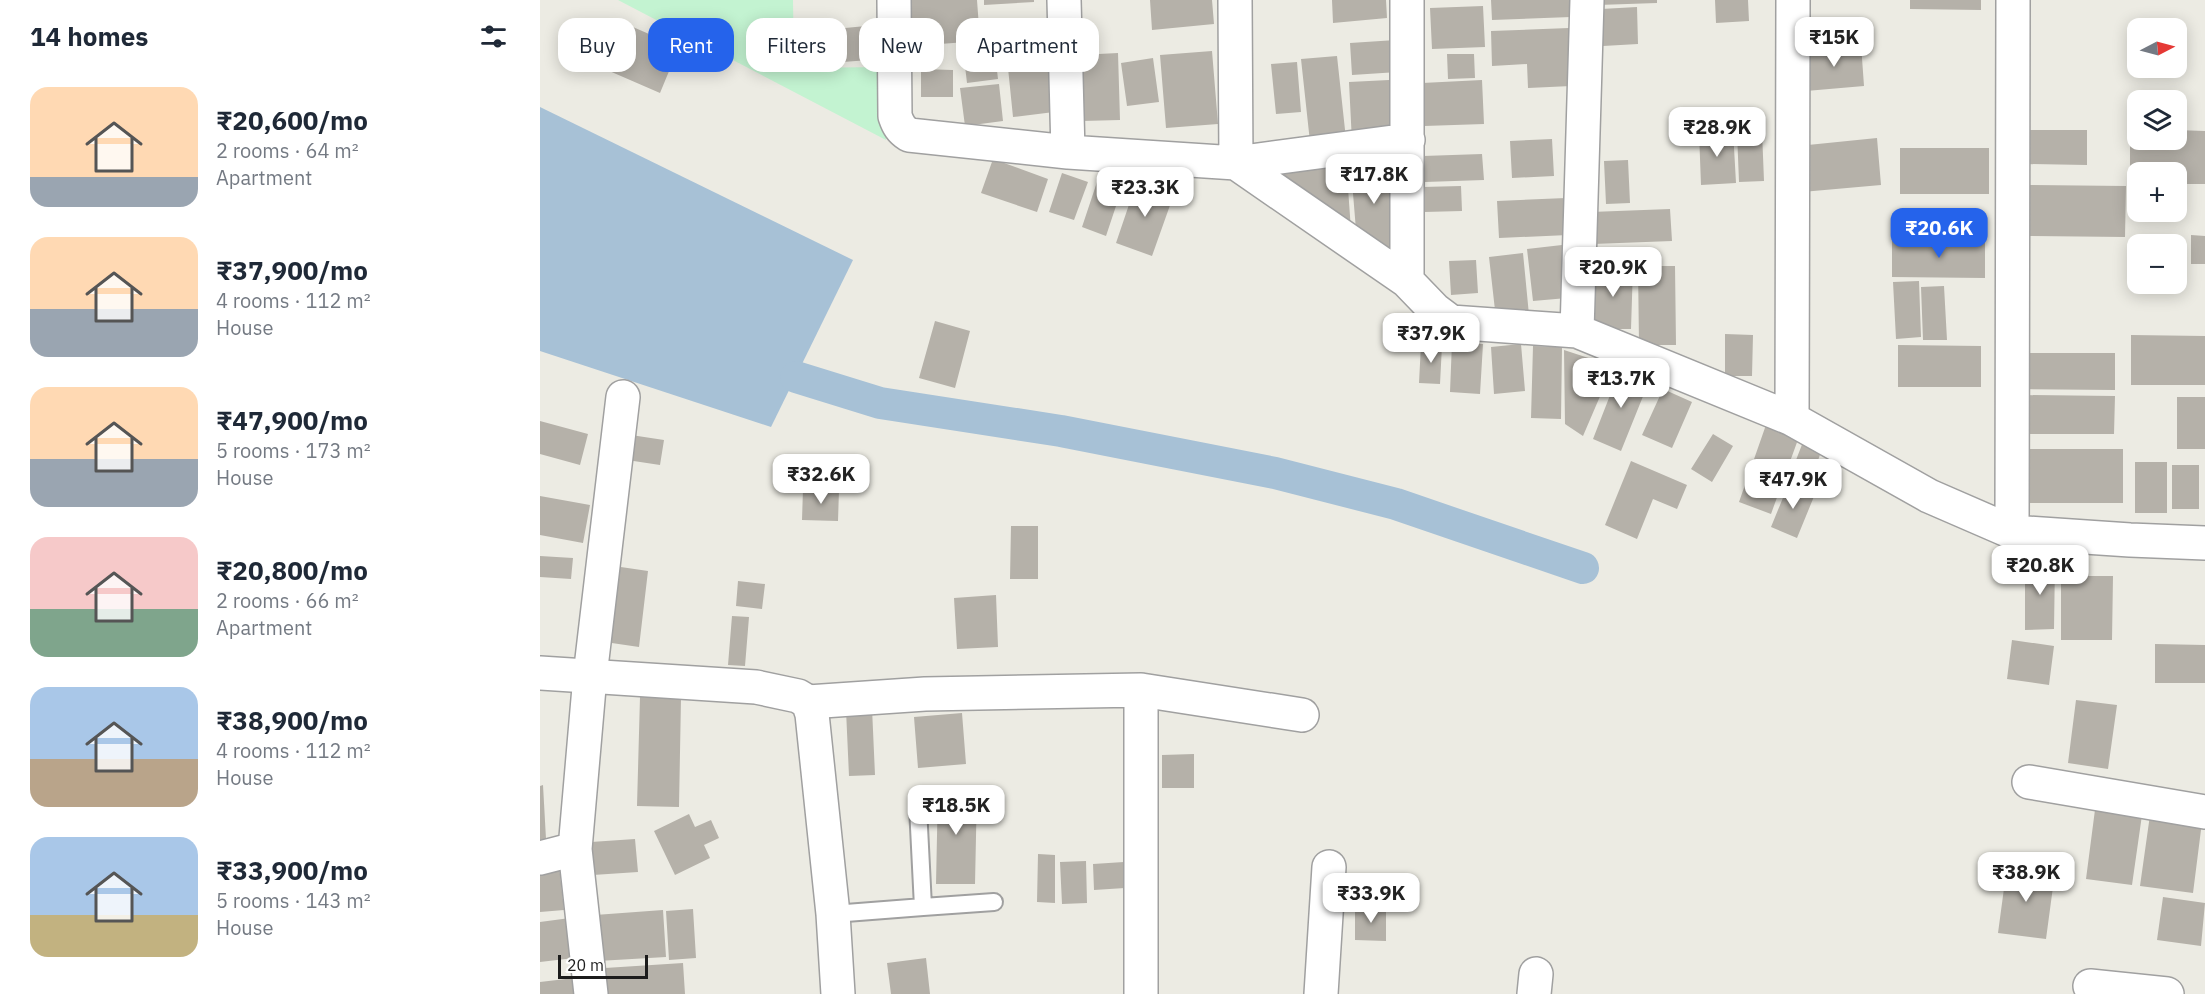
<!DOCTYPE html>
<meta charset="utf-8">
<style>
:root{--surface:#fff;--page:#f6f6f7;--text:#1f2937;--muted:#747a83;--accent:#2563eb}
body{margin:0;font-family:"IBM Plex Sans",sans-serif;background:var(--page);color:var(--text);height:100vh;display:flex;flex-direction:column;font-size:22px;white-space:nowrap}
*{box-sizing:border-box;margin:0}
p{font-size:20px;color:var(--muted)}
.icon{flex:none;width:33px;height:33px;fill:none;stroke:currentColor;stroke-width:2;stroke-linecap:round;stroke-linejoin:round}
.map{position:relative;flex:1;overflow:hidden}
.details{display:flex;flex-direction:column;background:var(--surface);width:540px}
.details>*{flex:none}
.top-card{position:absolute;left:18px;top:18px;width:570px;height:54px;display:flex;gap:12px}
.needle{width:39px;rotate:84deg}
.tools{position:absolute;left:1587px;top:18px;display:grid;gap:12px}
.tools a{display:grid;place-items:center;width:60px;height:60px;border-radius:12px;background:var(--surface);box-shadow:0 3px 15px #0003;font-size:30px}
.scale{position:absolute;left:18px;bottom:15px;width:90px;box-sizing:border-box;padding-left:6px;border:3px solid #1c1c1c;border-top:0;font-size:16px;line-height:21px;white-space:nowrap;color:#1c1c1c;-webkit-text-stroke:4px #fff;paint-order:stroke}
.price{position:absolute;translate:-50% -51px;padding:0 14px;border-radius:12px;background:#fff;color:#222;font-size:20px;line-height:39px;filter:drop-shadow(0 2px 3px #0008)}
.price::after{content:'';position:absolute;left:50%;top:36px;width:18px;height:14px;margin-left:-9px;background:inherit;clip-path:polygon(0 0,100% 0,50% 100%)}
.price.active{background:var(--accent);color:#fff}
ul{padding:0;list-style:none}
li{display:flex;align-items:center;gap:18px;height:150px;padding:0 30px}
li span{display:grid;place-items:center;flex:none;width:168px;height:120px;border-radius:18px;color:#555}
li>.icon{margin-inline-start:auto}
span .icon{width:72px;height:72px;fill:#fffc;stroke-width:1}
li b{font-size:26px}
h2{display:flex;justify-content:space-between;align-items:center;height:72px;padding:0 30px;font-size:26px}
.chip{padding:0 21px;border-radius:18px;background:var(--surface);box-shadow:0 3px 15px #0003;font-size:21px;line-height:54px}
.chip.active{background:var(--accent);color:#fff}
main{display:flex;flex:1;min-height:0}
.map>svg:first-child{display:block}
</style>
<main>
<section class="details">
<h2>14 homes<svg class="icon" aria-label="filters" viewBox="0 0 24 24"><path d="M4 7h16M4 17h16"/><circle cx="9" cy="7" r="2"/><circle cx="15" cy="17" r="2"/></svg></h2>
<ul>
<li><span style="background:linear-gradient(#ffd9b3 75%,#9aa5b1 0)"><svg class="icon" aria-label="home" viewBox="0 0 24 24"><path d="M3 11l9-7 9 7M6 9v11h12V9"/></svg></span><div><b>₹20,600/mo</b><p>2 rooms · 64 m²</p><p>Apartment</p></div></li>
<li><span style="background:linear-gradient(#ffd9b3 60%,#9aa5b1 0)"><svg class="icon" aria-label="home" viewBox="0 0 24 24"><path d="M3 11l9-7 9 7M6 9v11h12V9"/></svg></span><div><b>₹37,900/mo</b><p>4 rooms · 112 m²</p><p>House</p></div></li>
<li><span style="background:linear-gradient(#ffd9b3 60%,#9aa5b1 0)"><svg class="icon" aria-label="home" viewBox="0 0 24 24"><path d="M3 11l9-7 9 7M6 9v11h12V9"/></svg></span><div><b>₹47,900/mo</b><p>5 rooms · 173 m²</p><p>House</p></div></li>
<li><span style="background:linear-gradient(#f6c9c9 60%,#7fa58c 0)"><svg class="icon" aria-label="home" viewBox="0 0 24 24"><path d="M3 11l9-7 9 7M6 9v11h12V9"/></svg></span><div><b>₹20,800/mo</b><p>2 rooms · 66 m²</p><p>Apartment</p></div></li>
<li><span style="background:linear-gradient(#a9c7e8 60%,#b9a48a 0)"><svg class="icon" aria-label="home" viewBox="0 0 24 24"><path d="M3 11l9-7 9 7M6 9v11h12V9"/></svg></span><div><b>₹38,900/mo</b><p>4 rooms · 112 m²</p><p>House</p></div></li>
<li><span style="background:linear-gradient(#a9c7e8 65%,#c2b280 0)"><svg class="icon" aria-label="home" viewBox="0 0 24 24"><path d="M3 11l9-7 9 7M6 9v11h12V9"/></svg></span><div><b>₹33,900/mo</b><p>5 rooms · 143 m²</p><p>House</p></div></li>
</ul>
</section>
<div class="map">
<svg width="1665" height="994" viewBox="0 0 1665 994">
<rect width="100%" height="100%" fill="#ecebe3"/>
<path fill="#c3f3d1" d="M78 0H253L254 68 344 67 346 140Z"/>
<path fill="#a7c1d6" d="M0 107 313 260 231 427 0 351Z"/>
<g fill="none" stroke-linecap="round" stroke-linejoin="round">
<path stroke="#a7c1d6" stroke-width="32" d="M256 377 340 403 521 431 735 473 856 504 1043 568"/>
</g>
<path fill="#b5b1a9" d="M369 0H437L440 41 373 46Z
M444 0H494V2L444 5Z
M610 0H672L674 24 612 30Z
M792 0H846L847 18 793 23Z
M951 0H1031V17L952 20Z
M1058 0H1117V3L1058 5Z
M1175 0H1208L1209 21 1176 23Z
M1370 0H1441V10L1370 9Z
M943 6 945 47 892 49 890 8Z
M1097 7 1098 44 1063 46 1061 9Z
M86 24 139 47 120 93 67 70Z
M326 26 329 60 277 64 274 31Z
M1029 28 1031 86 988 88 987 64 952 66 951 31Z
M856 40 858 72 812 75 810 43Z
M1321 44 1324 86 1266 91 1263 50Z
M454 45 458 79 427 83 423 49Z
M672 51 678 124 626 128 620 55Z
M578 53 580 120 542 121 539 55Z
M907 54H934L935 78 908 79Z
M797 56 806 139 770 142 761 59Z
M613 58 619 102 587 106 581 63Z
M757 62 761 112 736 114 731 64Z
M509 64 514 112 473 117 468 68Z
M381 69 413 70V97H381Z
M849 80 853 139 812 142 809 82Z
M942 80 944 124 884 126 882 83Z
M459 84 463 121 425 126 420 88Z
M1193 130 1196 183 1161 185 1159 132Z
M1485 130H1547V165L1485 164Z
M1590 130H1598V140H1636V130L1665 131V184H1636V172H1598V183H1590Z
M1222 131 1224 181 1199 182 1197 132Z
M1337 138 1341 185 1262 192 1258 146Z
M1012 139 1014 176 972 178 970 141Z
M1360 148H1449V194H1360Z
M942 154 944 180 885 182 883 156Z
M453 159 508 179 497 212 441 193Z
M806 160 811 230 741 188V169Z
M1088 160 1090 203 1066 204 1064 161Z
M849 166 854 255 816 230 811 169Z
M522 173 548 182 534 220 509 212Z
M597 181 634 194 612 256 576 243Z
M557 182 581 191 566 236 542 227Z
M1485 185 1586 186 1585 237 1485 236Z
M921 186 922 211 884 212 882 187Z
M1026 198 1028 235 959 238 957 201Z
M1130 209 1132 241 1053 244 1051 212Z
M1651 235 1665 236V264H1651Z
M1352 241H1445V278L1352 277Z
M1022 245 1027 298 993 301 987 249Z
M983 253 989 315 956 319 949 257Z
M936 260 938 293 911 295 909 261Z
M1055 266 1093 267 1091 329H1054Z
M1098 266H1135L1136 345H1099Z
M1379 281 1381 337 1356 339 1353 282Z
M1404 286 1407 340H1383L1381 287Z
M395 321 430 331 415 388 379 378Z
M1185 334 1213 335 1212 376H1185Z
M1591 335 1665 336V385H1591Z
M912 342 943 344 940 394 910 392Z
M881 344 902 345 900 384 879 383Z
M981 344 985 391 954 394 951 347Z
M1358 345 1441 346V387H1358Z
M993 346 1022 347 1021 419 991 418Z
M1024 350 1073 366 1043 436 1025 424Z
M1480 353H1575V390L1480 389Z
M1081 367 1110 379 1081 451 1053 439Z
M1123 389 1152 402 1132 448 1102 435Z
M1481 395 1575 396 1574 434H1481Z
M1637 397H1665V449H1637Z
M0 421 48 434 40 465 0 454Z
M1227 422 1260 434 1231 514 1199 502Z
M1173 434 1193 446 1172 482 1151 469Z
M91 435 124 440 120 465 87 460Z
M1263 442 1282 449 1269 486 1249 478Z
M1486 449H1583V503H1486Z
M1091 461 1147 485 1137 509 1113 499 1097 539 1065 525Z
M1595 462H1627V513H1595Z
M1632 465H1659V509H1632Z
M1249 483 1275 494 1257 538 1231 527Z
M263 489 299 490 298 521 262 520Z
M0 496 50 505 43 543 0 535Z
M471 526H498V579H470Z
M0 556 33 558 31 579 0 577Z
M1485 562H1515L1514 629 1485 630Z
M74 566 108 571 99 647 65 642Z
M1521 576H1573L1572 640H1521Z
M198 581 225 584 222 609 196 606Z
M456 595 458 647 417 649 414 598Z
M192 616 209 617 205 666 188 665Z
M1472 640 1514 646 1509 685 1467 679Z
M1615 644 1665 645V683H1615Z
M100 697 141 698 139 807 97 806Z
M1536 700 1577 705 1568 769 1528 763Z
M332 708 335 775 309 776 306 710Z
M422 713 426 764 378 768 374 717Z
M654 754V788H622V755Z
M3 785 6 839 0 840V786Z
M398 788 437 789 435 884H396Z
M1556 802 1603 808 1592 885 1546 879Z
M149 814 155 827 171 820 179 838 164 845 170 858 135 875 114 831Z
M1610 815 1662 822 1653 893 1600 886Z
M95 839 98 872 53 875 51 842Z
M498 854 515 855V903L497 902Z
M546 861 547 903 522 904 520 862Z
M584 862 585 888 554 890 553 864Z
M19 865 24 910 0 912V867Z
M1467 866 1515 872 1506 939 1458 933Z
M1623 897 1665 903 1661 946 1617 940Z
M815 907H846V941L815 940Z
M153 909 156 958 129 960 126 911Z
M123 910 126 957 58 961 55 915Z
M30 918 34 958 0 962V922Z
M386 958 390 994H351L347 963Z
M143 963 145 994H67L65 968Z
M34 978 36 994H0V982Z"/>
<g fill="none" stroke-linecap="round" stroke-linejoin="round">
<g stroke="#a0a0a0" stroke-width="20">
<path id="service" d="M383 907 454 902
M293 914 383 907 378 807"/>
</g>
<g stroke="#a0a0a0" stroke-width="36">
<path id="minor" d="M354 0 355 116C358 125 361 130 369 135L528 152 696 163 867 281 895 310 911 322 1037 331 1252 419 1389 496 1472 532 1590 540 1665 543
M524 0 528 152
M695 0 696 163 868 140
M867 281V0
M1037 331 1047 0
M1252 419 1253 0
M1472 532 1473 0
M601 690V994
M268 702 385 694 601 690 762 715
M1489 782 1665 812
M0 858 35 849
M1550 986 1627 994
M51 994 35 849 50 676 83 397
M781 994 789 867
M994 994 996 974"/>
</g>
<g stroke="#a0a0a0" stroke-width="36">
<path id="tertiary" d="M0 673 216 687 258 696 268 702 272 714 293 914 298 994"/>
</g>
<use href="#service" stroke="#fff" stroke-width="16"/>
<use href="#minor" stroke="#fff" stroke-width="33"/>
<use href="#tertiary" stroke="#fff" stroke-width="33"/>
</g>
</svg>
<div class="tools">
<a><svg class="needle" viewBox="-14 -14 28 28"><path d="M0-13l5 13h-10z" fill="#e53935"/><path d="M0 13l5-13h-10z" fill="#747a83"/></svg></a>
<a><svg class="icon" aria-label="layers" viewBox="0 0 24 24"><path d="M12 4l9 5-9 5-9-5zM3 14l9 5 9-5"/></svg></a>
<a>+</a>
<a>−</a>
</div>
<div class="scale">20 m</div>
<b class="price" style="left:1294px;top:68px">₹15K</b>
<b class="price" style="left:1177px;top:158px">₹28.9K</b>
<b class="price" style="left:834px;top:205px">₹17.8K</b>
<b class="price" style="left:605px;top:218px">₹23.3K</b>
<b class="price active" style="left:1399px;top:259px">₹20.6K</b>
<b class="price" style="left:1073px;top:298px">₹20.9K</b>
<b class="price" style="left:891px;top:364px">₹37.9K</b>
<b class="price" style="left:1081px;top:409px">₹13.7K</b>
<b class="price" style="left:281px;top:505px">₹32.6K</b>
<b class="price" style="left:1253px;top:510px">₹47.9K</b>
<b class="price" style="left:1500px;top:596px">₹20.8K</b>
<b class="price" style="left:416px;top:836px">₹18.5K</b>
<b class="price" style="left:1486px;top:903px">₹38.9K</b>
<b class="price" style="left:831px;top:924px">₹33.9K</b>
<div class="top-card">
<a class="chip">Buy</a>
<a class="chip active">Rent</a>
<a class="chip">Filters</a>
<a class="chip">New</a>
<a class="chip">Apartment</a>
</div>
</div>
</main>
